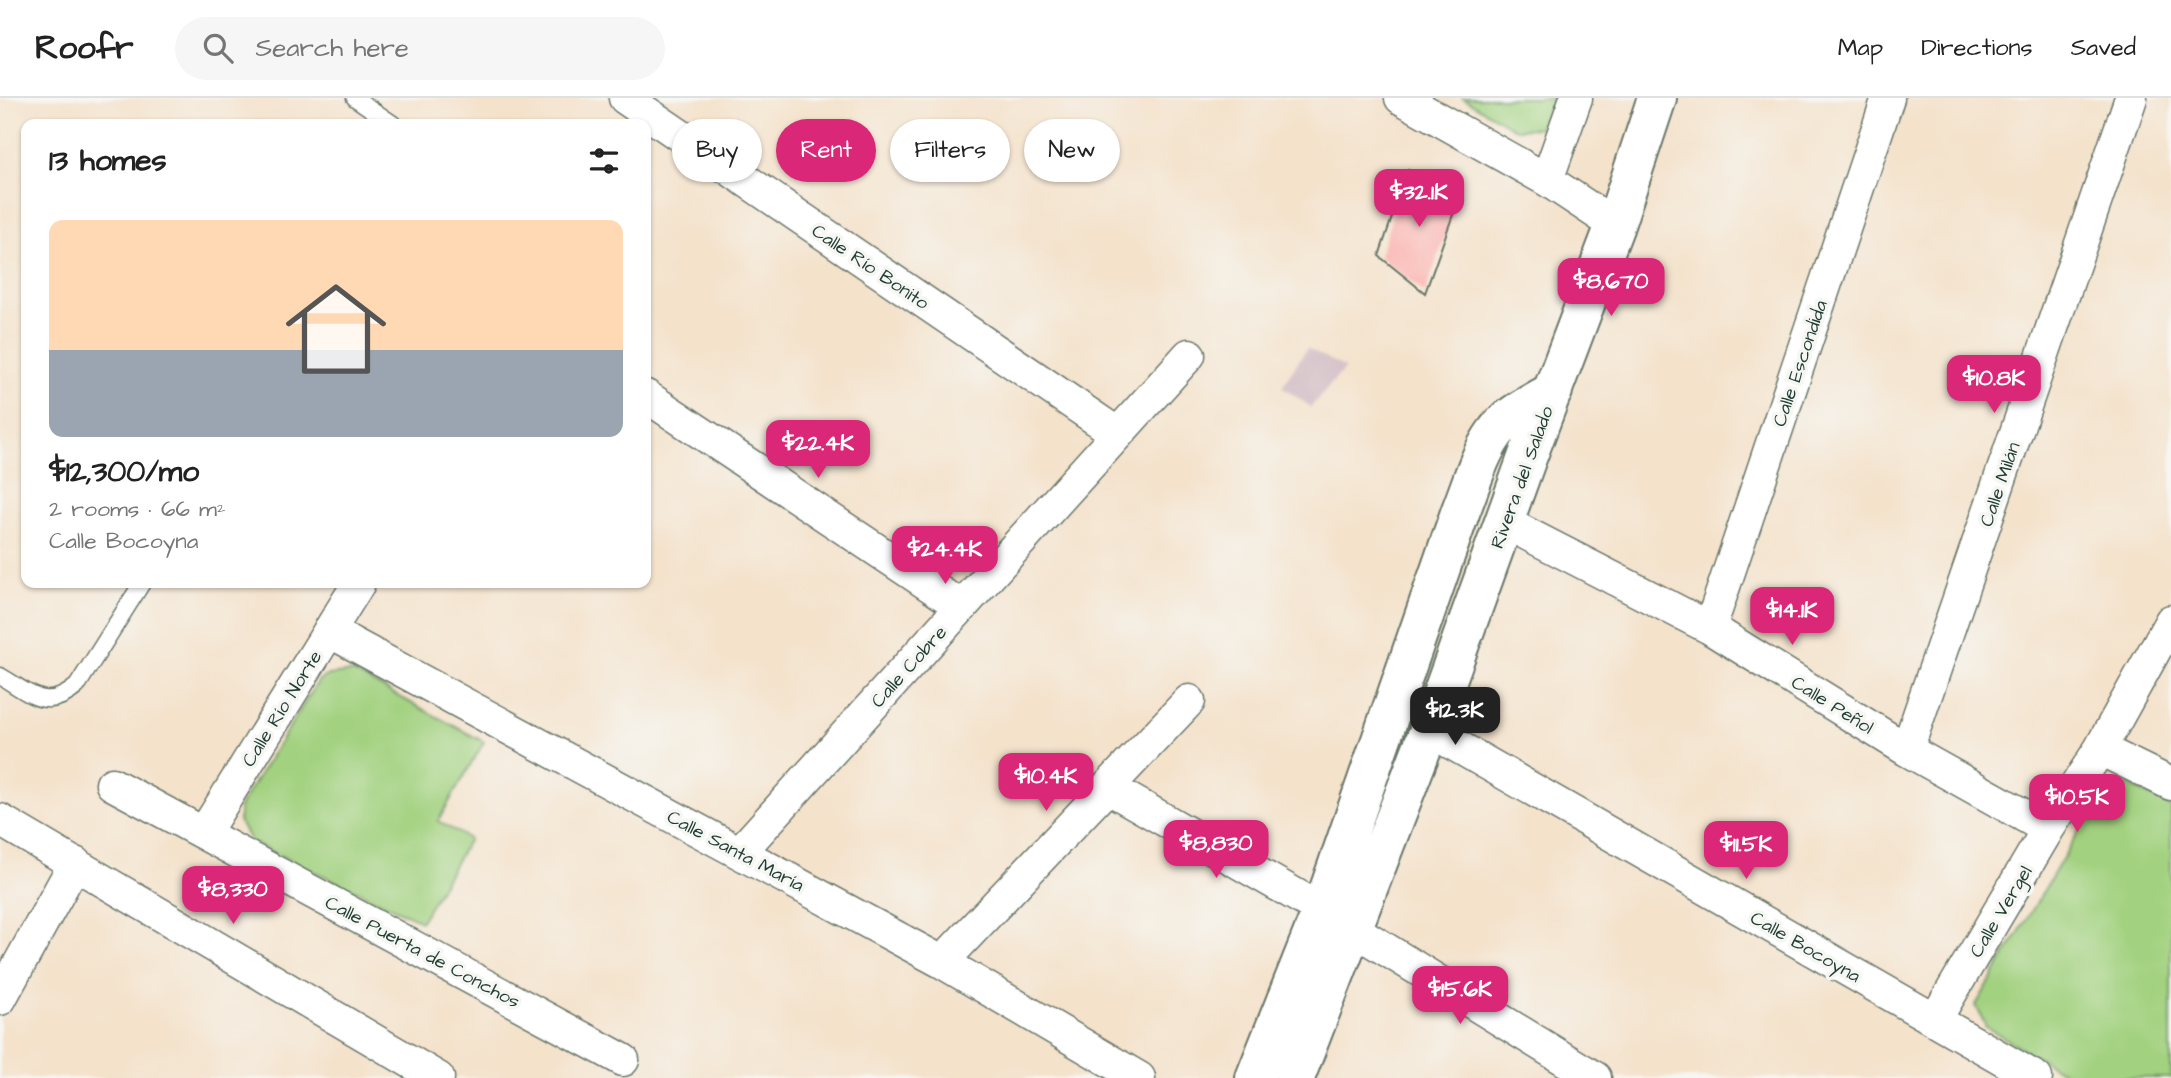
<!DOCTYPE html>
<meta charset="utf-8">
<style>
:root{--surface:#fff;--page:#f6f6f6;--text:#222;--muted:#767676;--line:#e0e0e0;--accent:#db2777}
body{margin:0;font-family:"Architects Daughter",sans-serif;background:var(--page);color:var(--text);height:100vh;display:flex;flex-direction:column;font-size:26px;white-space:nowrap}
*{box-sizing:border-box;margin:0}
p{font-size:23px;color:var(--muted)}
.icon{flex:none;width:38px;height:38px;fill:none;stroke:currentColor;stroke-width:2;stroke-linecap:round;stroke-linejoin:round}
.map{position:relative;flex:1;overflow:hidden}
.panel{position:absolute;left:21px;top:21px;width:630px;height:469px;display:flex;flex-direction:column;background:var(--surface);border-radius:14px;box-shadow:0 2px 5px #0004}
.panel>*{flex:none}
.guide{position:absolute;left:672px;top:21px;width:665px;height:63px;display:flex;gap:14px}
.price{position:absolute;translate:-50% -60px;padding:0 16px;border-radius:14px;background:var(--accent);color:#fff;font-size:23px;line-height:46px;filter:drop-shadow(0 2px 4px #0008)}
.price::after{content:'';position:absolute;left:50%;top:42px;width:21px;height:16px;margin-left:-10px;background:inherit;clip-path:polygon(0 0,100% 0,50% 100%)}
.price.selected{background:#222;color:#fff}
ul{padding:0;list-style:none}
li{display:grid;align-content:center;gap:14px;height:371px;padding:0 28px}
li+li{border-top:2px solid var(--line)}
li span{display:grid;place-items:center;height:217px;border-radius:14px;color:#555}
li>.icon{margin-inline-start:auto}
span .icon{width:126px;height:126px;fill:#fffc;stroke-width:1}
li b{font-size:30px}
h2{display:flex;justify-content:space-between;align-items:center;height:84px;padding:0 28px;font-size:30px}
.tag{padding:0 24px;border-radius:32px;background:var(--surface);box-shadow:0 2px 5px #0004;font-size:24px;line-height:63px}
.tag.selected{background:var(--accent);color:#fff}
header{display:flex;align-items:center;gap:42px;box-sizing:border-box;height:98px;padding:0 35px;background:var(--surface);border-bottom:2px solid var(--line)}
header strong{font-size:33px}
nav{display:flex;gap:38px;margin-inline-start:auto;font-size:24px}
.search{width:490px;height:63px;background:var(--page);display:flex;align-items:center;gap:18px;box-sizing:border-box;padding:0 24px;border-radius:38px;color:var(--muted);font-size:26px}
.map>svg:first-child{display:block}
</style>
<header>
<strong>Roofr</strong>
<div class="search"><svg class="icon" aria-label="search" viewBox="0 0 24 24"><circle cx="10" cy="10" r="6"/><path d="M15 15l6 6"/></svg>Search here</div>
<nav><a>Map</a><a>Directions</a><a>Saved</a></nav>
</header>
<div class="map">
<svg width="2171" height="980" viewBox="0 0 2171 980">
<rect width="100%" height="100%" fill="#f6f6f2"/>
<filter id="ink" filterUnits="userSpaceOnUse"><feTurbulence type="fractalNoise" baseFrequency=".0143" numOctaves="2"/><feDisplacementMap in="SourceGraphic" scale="14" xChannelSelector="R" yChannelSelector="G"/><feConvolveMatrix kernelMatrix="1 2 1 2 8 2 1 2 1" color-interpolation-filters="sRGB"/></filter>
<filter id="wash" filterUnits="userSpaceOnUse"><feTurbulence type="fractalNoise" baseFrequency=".00686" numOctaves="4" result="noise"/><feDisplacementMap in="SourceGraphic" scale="28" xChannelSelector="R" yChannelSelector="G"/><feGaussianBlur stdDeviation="1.57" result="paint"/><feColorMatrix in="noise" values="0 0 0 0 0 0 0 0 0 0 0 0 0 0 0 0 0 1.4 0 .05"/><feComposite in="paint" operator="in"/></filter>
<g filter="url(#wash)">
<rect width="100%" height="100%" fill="#f4e2cb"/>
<path fill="#d2bdc5" d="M1307 250 1345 270 1311 309 1282 289Z"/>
<path fill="#a2d17f" stroke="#60875a" stroke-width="2" d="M1463 0H1553L1539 30 1515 31Z
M353 574 484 644 438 723 469 741 421 823 251 744 239 723V709L319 582 329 577Z
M2129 687 2171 709V980H2073L1986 929 1976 907 2105 689Z"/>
<g id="blocks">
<path fill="#fca9a6" d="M1408 72 1460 97 1425 195 1379 158Z"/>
</g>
</g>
<g filter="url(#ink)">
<use href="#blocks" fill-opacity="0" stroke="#6a7769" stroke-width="2"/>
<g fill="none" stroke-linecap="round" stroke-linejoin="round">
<g stroke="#6a7769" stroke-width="19">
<path id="service" d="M355 0 393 26
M0 578C30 595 46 615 77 588L142 485"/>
</g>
<g stroke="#6a7769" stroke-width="35">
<path id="minor" d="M625 0 1118 336
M1401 0 1547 82 1615 127
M1547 82 1576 0
M646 298 962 509
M1504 424 1710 530 1907 652 2048 731
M1710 530 1888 0
M329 533 942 864 1139 980
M1429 632 2036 980
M2100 651 2171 686
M1907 652 2131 0
M112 686 623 962
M1107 689 1322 812 1595 980
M0 722 438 980
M204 735 359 485
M740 754 1189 257
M942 864 1189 603
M0 901 75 765
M1935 922 2048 731 2100 651 2171 523"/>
</g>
<g stroke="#6a7769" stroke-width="42">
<path id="tertiary" d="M1255 980 1322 812 1461 412C1471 387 1479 357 1495 335 1508 316 1534 305 1553 293
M1295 980 1429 632 1527 360 1615 127 1657 0"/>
</g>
<use href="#service" stroke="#fff" stroke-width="16"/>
<use href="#minor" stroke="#fff" stroke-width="32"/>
<use href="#tertiary" stroke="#fff" stroke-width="38"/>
</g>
</g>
<g text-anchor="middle" stroke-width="7" stroke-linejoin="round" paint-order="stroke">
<g font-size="19" fill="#1f3d34" stroke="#f6f6f2">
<text transform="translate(871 168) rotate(34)" y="7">Calle Río Bonito</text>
<text transform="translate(1799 265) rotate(-71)" y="7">Calle Escondida</text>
<text transform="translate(1521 379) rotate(-70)" y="7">Rivera del Salado</text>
<text transform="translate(1999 386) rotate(-71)" y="7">Calle Milán</text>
<text transform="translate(908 568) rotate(-48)" y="7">Calle Cobre</text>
<text transform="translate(1833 606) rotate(32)" y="7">Calle Peñol</text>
<text transform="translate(281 610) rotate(-58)" y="7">Calle Río Norte</text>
<text transform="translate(736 752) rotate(28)" y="7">Calle Santa María</text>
<text transform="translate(2000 813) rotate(-59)" y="7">Calle Vergel</text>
<text transform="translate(1806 848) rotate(30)" y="7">Calle Bocoyna</text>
<text transform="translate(423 853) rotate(28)" y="7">Calle Puerta de Conchos</text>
</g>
</g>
</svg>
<b class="price" style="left:1419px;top:131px">$32.1K</b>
<b class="price" style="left:1611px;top:220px">$8,670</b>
<b class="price" style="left:1994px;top:317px">$10.8K</b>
<b class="price" style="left:818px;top:382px">$22.4K</b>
<b class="price" style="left:945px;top:488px">$24.4K</b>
<b class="price" style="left:1792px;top:549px">$14.1K</b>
<b class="price selected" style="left:1455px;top:649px">$12.3K</b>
<b class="price" style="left:1046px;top:715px">$10.4K</b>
<b class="price" style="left:2077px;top:736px">$10.5K</b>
<b class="price" style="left:1216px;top:782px">$8,830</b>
<b class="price" style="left:1746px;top:783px">$11.5K</b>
<b class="price" style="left:233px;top:828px">$8,330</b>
<b class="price" style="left:1460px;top:928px">$15.6K</b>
<div class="guide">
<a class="tag">Buy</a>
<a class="tag selected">Rent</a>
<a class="tag">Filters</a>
<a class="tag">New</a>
</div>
<section class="panel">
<h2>13 homes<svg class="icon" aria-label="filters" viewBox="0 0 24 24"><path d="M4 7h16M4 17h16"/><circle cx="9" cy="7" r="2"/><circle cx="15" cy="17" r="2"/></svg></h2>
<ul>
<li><span style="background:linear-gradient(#ffd9b3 60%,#9aa5b1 0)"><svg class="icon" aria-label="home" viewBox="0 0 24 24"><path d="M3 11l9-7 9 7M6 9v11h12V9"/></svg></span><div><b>$12,300/mo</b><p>2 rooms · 66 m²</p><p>Calle Bocoyna</p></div></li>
</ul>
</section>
</div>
